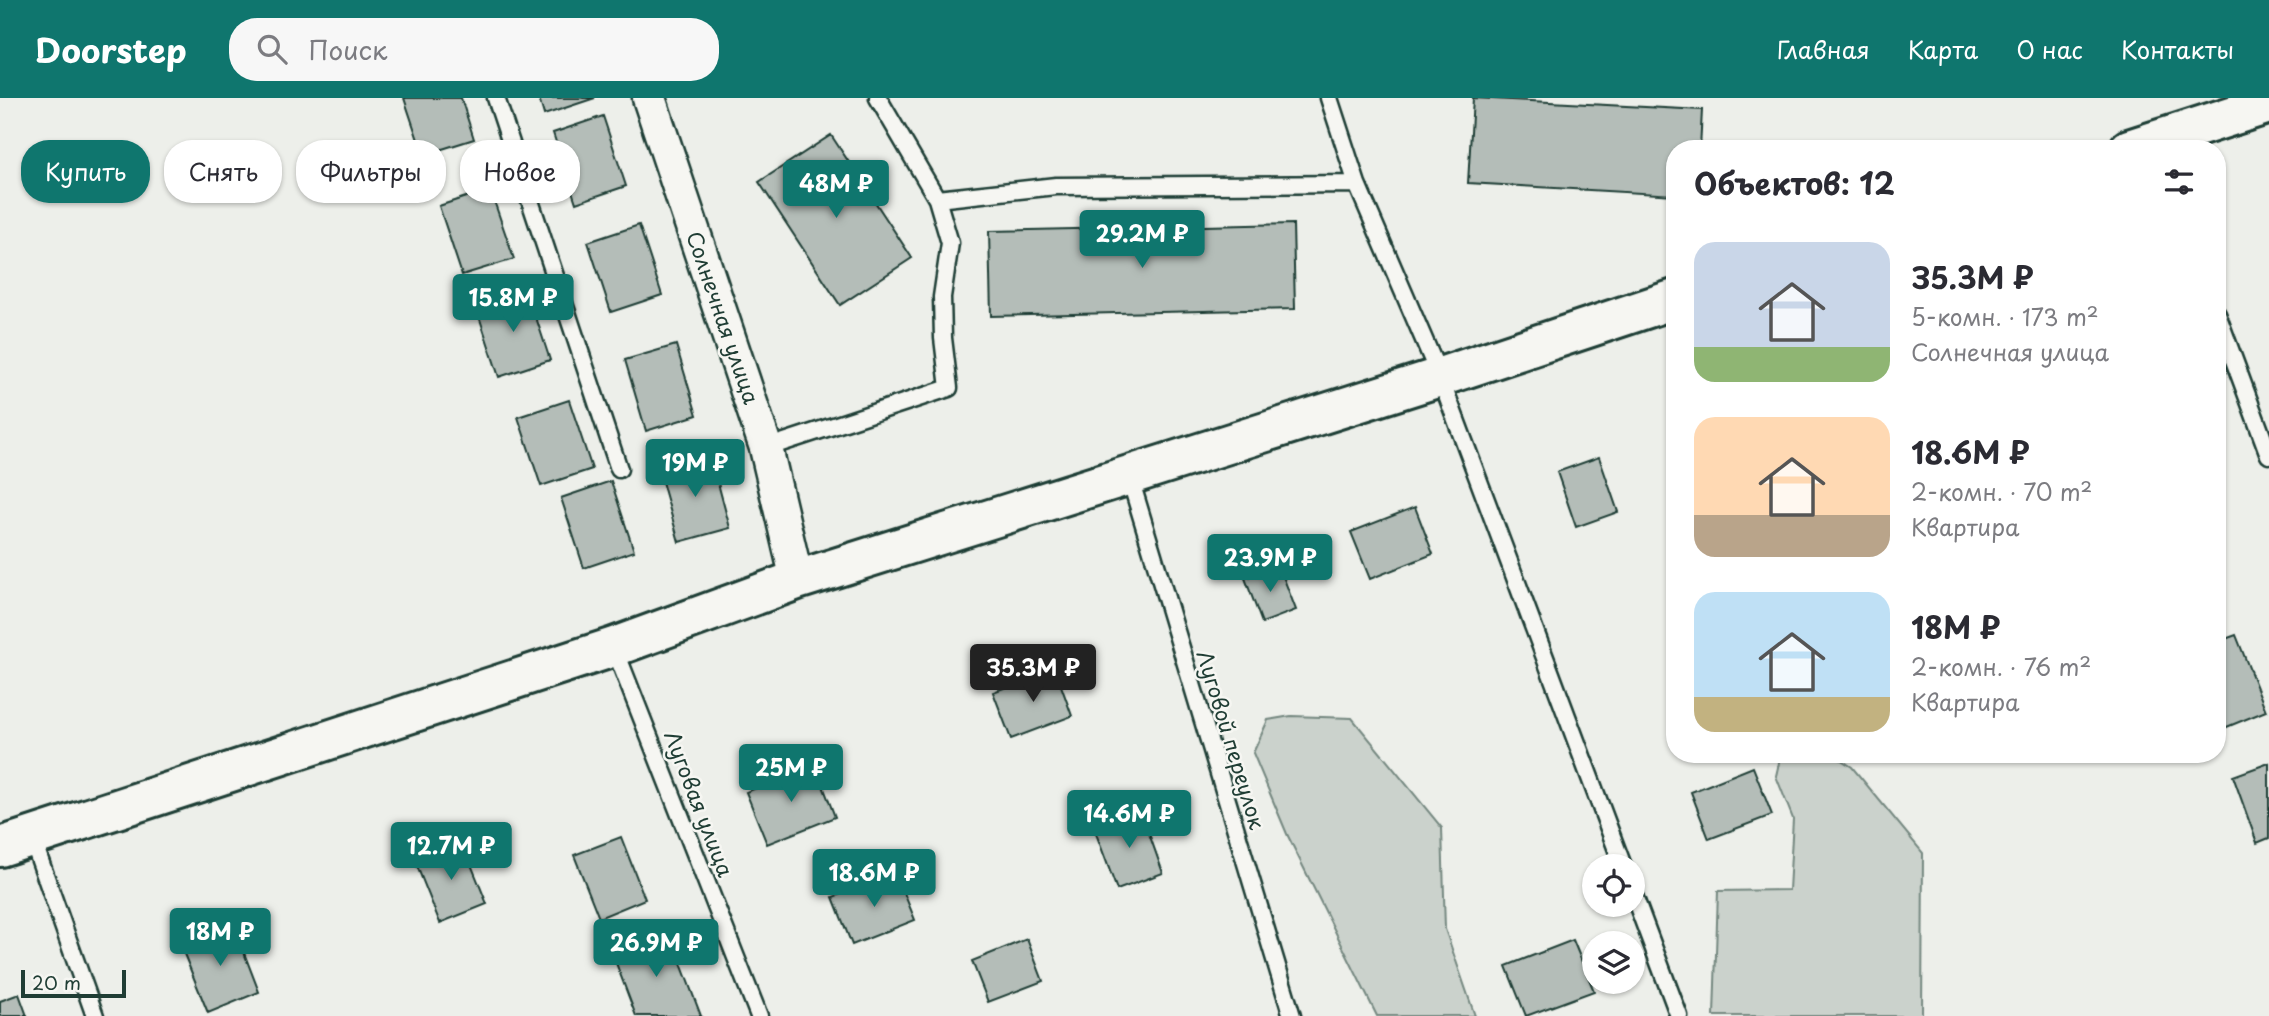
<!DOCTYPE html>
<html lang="ru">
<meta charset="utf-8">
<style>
:root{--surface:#fff;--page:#f7f7f7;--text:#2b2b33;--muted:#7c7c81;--accent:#0f766e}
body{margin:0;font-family:"Playpen Sans",sans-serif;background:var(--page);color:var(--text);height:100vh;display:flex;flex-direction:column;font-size:26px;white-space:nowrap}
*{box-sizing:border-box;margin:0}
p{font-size:23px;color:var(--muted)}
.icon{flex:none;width:38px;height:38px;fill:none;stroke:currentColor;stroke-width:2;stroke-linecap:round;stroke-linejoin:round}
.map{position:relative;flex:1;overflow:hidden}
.panel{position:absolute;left:1666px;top:42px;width:560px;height:623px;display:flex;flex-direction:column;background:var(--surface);border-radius:28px;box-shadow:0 2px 5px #0004}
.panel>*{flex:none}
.guide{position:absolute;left:21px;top:42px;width:665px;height:63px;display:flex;gap:14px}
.tools{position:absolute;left:1582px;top:756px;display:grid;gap:14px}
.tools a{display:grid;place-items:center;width:63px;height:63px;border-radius:50%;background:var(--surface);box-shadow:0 2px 5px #0004;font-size:35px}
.scale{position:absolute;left:21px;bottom:18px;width:105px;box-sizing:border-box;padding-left:7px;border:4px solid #1f3d34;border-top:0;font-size:19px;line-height:24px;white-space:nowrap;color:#1f3d34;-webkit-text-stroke:5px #f6f6f2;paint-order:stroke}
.price{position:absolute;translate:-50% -60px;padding:0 16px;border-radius:7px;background:var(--accent);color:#fff;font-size:23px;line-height:46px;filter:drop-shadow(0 2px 4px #0008)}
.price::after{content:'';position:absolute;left:50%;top:42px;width:21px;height:16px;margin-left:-10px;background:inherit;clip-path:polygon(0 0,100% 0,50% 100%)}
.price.current{background:#222;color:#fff}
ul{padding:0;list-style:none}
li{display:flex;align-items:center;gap:21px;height:175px;padding:0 28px}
li span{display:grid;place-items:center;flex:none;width:196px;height:140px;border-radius:21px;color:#555}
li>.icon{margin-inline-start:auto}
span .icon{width:84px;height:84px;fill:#fffc;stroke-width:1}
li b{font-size:30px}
h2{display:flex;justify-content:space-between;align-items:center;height:84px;padding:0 28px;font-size:30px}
.tag{padding:0 24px;border-radius:28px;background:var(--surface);box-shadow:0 2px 5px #0004;font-size:24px;line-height:63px}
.tag.current{background:var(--accent);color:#fff}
header{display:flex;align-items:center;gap:42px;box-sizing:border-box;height:98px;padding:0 35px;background:var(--accent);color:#fff}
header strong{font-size:33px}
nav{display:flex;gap:38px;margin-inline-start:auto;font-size:24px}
.search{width:490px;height:63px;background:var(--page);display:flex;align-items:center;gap:18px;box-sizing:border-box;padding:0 24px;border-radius:28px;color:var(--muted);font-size:26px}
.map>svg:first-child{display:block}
</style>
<header>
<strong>Doorstep</strong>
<div class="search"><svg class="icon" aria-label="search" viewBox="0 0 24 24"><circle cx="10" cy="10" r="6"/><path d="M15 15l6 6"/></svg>Поиск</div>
<nav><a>Главная</a><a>Карта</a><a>О нас</a><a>Контакты</a></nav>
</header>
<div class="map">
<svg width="2269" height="918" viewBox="0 0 2269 918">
<rect width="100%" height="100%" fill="#edefea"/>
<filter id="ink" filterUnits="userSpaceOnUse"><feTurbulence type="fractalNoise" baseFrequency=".0143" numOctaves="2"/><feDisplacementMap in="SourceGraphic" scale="14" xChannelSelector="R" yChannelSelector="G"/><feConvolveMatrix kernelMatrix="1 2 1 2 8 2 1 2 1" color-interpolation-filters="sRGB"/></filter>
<g filter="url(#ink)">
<path fill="#cbd2cc" stroke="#758880" stroke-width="2" d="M1291 618 1352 620 1442 730 1445 831 1475 918H1377L1287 736 1253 655 1268 622Z
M1781 656H1832L1852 669 1923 755 1922 918H1714L1718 793 1789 792 1793 721 1776 678Z"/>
<path fill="#b4bdb8" stroke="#1f3d34" stroke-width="2" d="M404 0H461L474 41 423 57Z
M539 0H595L544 17Z
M1473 0 1702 12 1700 51H1675V97L1468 85Z
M603 18 626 88 576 105 553 35Z
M831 37 912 160 840 207 759 84Z
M490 91 514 161 462 177 439 108Z
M1293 126 1295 211 991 218 989 133Z
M639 127 662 197 611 214 588 144Z
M527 192 550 262 499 279 476 209Z
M676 247 697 317 646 333 625 262Z
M569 302 592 371 541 388 518 319Z
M711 359 730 430 679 444 659 373Z
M1599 359 1618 414 1576 429 1557 374Z
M611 383 634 453 584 470 561 400Z
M1415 409 1433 456 1370 481 1351 434Z
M1279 468 1296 512 1262 525 1245 480Z
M2236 537 2266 613 2217 633V544Z
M1055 571 1072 618 1011 641 993 594Z
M2269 665V740L2257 745 2233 678Z
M815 667 835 719 767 746 746 694Z
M1753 669 1772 717 1709 741 1691 694Z
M1141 713 1163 775 1117 792 1094 730Z
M621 739 645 801 599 820 574 757Z
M462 744 487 806 440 825 415 763Z
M896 775 915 822 852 847 833 799Z
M233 826 259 894 208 915 180 846Z
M669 834 701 918H636L613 857Z
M1027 841 1043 883 988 904 972 863Z
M1573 842 1594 893 1526 918 1506 868Z
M19 896 27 918H0V903Z"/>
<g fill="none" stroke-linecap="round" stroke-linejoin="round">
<g stroke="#1f3d34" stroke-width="21">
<path id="service" d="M496 0 619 371
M1329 0 1357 86 1440 279 1623 768
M937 101 1056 88 1357 86
M2217 216 2269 357
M766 350 949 290 943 240 942 199 950 145 937 101 878 0
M1129 377 1292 918
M614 549 759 918
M32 740 95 918
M1633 795 1679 918"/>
</g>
<g stroke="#1f3d34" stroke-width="37">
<path id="minor" d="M649 0 766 350 797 482"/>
</g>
<g stroke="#1f3d34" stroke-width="44">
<path id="tertiary" d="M2129 51 2269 6
M0 749 614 549 797 482 1440 279 1675 201"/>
</g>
<use href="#service" stroke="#f6f6f2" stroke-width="16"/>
<use href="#minor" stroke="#f6f6f2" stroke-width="32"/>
<use href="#tertiary" stroke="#f6f6f2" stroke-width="38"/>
</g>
</g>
<g text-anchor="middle" stroke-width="5" stroke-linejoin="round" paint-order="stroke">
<g font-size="21" fill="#1f3d34" stroke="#f6f6f2">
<text transform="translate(722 220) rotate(71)" y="7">Солнечная улица</text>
<text transform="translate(1230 642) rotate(73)" y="7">Луговой переулок</text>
<text transform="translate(698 706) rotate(69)" y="7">Луговая улица</text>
</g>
</g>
</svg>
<div class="tools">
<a><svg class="icon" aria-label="locate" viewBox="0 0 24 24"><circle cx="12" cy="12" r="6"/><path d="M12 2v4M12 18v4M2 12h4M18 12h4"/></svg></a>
<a><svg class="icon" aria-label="layers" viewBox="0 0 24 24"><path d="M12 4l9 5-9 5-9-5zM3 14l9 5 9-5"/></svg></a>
</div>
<div class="scale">20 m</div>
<b class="price" style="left:836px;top:122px">48M ₽</b>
<b class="price" style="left:1142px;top:172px">29.2M ₽</b>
<b class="price" style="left:513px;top:236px">15.8M ₽</b>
<b class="price" style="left:695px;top:401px">19M ₽</b>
<b class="price" style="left:1270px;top:496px">23.9M ₽</b>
<b class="price current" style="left:1033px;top:606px">35.3M ₽</b>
<b class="price" style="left:791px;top:706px">25M ₽</b>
<b class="price" style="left:1129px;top:752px">14.6M ₽</b>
<b class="price" style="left:451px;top:784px">12.7M ₽</b>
<b class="price" style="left:874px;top:811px">18.6M ₽</b>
<b class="price" style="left:220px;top:870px">18M ₽</b>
<b class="price" style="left:656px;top:881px">26.9M ₽</b>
<div class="guide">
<a class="tag current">Купить</a>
<a class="tag">Снять</a>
<a class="tag">Фильтры</a>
<a class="tag">Новое</a>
</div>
<section class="panel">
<h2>Объектов: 12<svg class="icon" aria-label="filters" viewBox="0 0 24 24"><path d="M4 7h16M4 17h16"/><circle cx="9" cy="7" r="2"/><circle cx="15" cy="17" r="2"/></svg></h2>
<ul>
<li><span style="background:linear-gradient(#c9d6e8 75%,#8fb573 0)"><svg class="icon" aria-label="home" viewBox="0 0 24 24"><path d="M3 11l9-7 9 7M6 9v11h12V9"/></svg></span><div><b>35.3M ₽</b><p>5-комн. · 173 m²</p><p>Солнечная улица</p></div></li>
<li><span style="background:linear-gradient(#ffd9b3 70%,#b9a48a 0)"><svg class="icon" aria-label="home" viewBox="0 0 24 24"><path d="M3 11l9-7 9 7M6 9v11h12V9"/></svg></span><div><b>18.6M ₽</b><p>2-комн. · 70 m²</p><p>Квартира</p></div></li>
<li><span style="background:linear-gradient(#bfe0f5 75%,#c2b280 0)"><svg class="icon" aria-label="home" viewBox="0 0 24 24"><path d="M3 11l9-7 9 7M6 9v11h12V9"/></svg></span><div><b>18M ₽</b><p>2-комн. · 76 m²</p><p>Квартира</p></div></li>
</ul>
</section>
</div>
